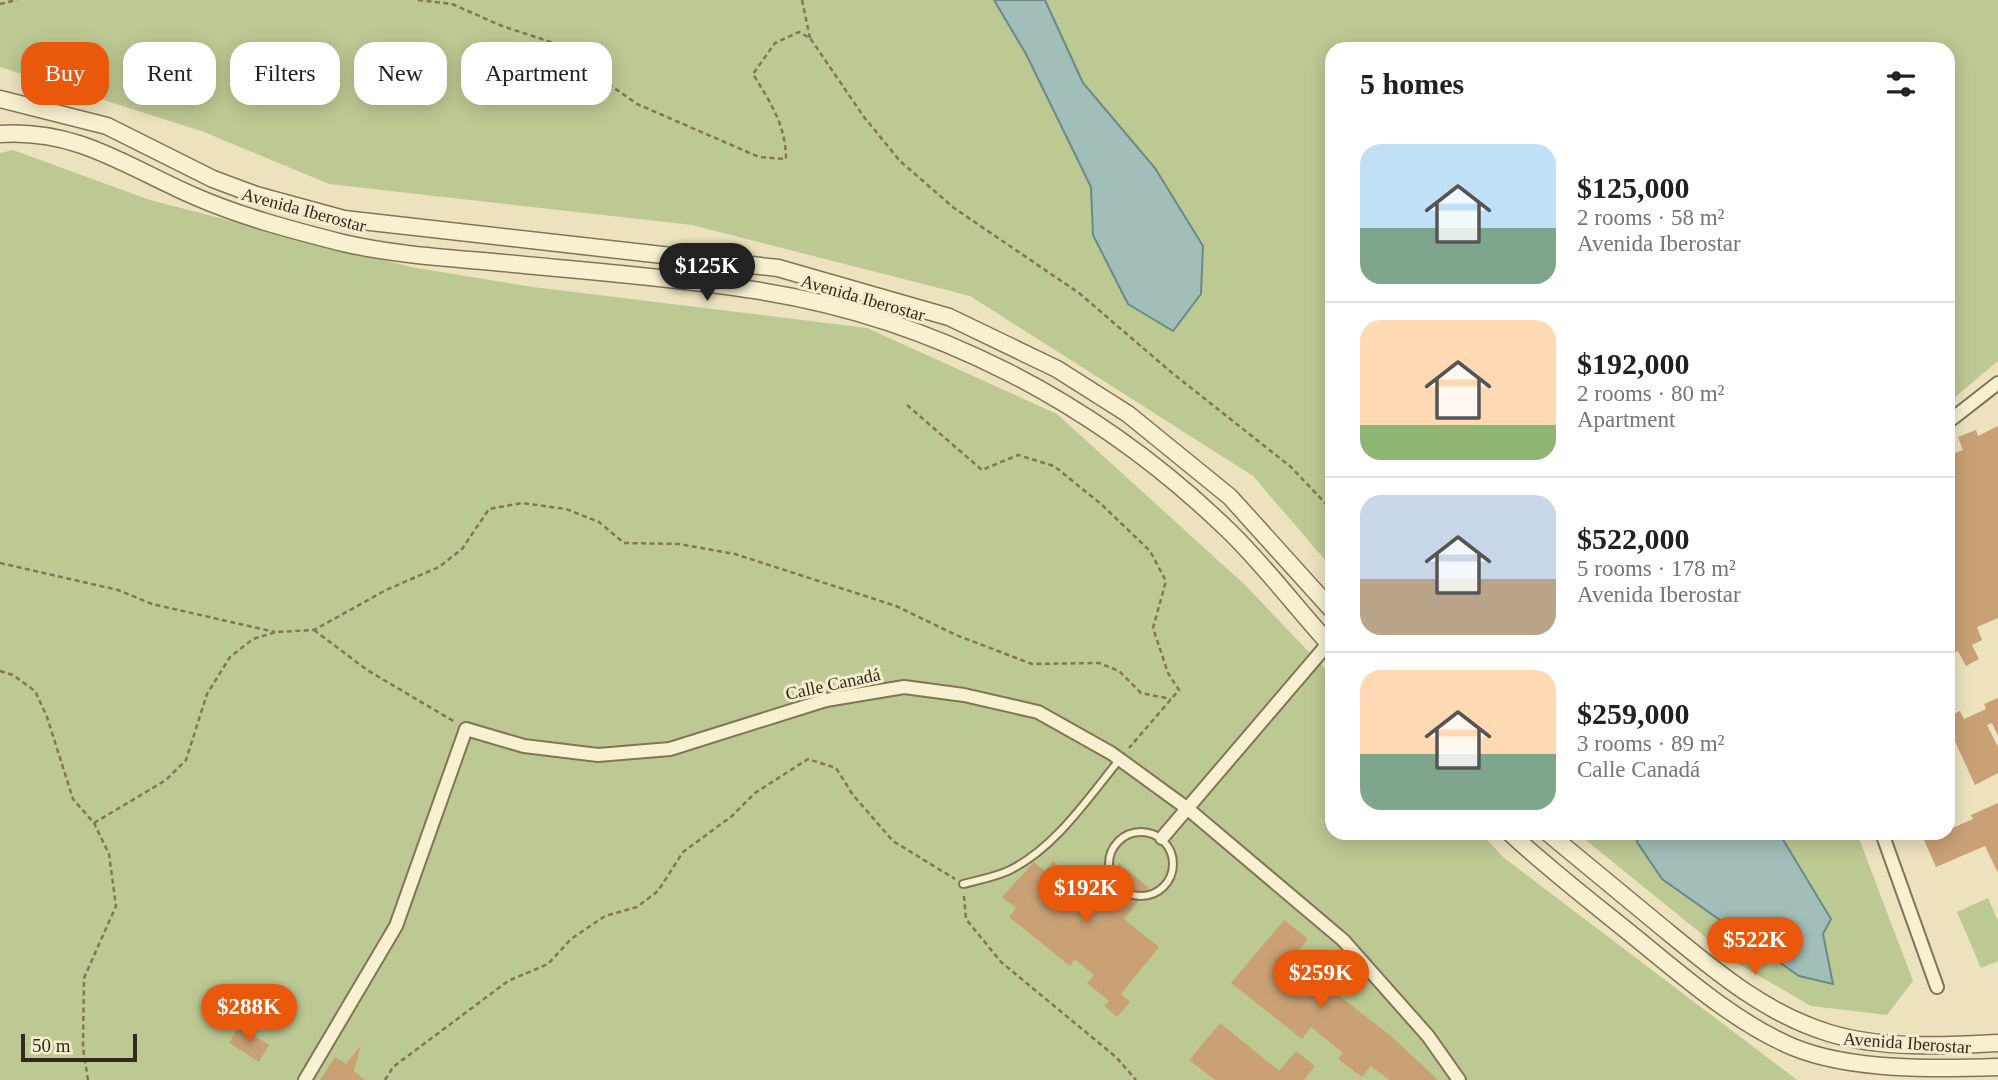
<!DOCTYPE html>
<meta charset="utf-8">
<style>
:root{--surface:#fff;--page:#f6f6f6;--text:#202124;--muted:#757577;--line:#e0e0e0;--accent:#ea580c}
body{margin:0;font-family:"Times New Roman",serif;background:var(--page);color:var(--text);height:100vh;display:flex;flex-direction:column;font-size:26px;white-space:nowrap}
*{box-sizing:border-box;margin:0}
p{font-size:23px;color:var(--muted)}
.icon{flex:none;width:38px;height:38px;fill:none;stroke:currentColor;stroke-width:2;stroke-linecap:round;stroke-linejoin:round}
.map{position:relative;flex:1;overflow:hidden}
.drawer{position:absolute;left:1325px;top:42px;width:630px;height:798px;display:flex;flex-direction:column;background:var(--surface);border-radius:21px;box-shadow:0 4px 18px #0003}
.drawer>*{flex:none}
.guide{position:absolute;left:21px;top:42px;width:665px;height:63px;display:flex;gap:14px}
.scale{position:absolute;left:21px;bottom:18px;width:116px;box-sizing:border-box;padding-left:7px;border:4px solid #332a1c;border-top:0;font-size:19px;line-height:24px;white-space:nowrap;color:#332a1c;-webkit-text-stroke:5px #f4edcd;paint-order:stroke}
.price{position:absolute;translate:-50% -60px;padding:0 16px;border-radius:24px;background:var(--accent);color:#fff;font-size:23px;line-height:46px;filter:drop-shadow(0 2px 4px #0008)}
.price::after{content:'';position:absolute;left:50%;top:42px;width:21px;height:16px;margin-left:-10px;background:inherit;clip-path:polygon(0 0,100% 0,50% 100%)}
.price.current{background:#222;color:#fff}
ul{padding:0;list-style:none}
li{display:flex;align-items:center;gap:21px;height:175px;padding:0 35px}
li+li{border-top:2px solid var(--line)}
li span{display:grid;place-items:center;flex:none;width:196px;height:140px;border-radius:21px;color:#555}
li>.icon{margin-inline-start:auto}
span .icon{width:84px;height:84px;fill:#fffc;stroke-width:1}
li b{font-size:30px}
h2{display:flex;justify-content:space-between;align-items:center;height:84px;padding:0 35px;font-size:30px}
.chip{padding:0 24px;border-radius:21px;background:var(--surface);box-shadow:0 4px 18px #0003;font-size:24px;line-height:63px}
.chip.current{background:var(--accent);color:#fff}
.map>svg:first-child{display:block}
</style>
<div class="map">
<svg width="1998" height="1080" viewBox="0 0 1998 1080">
<rect width="100%" height="100%" fill="#ece3be"/>
<path fill="#bdc993" d="M0 0H1998V361L1948 403V49H1332V568L1253 476 970 296 692 225 329 184 204 132 0 67Z
M13 150 150 200 411 267 533 287 867 328 1057 414 1245 585 1332 676V833H1481L1503 857 1797 1080H0V153Z
M1577 833H1857L1913 981 1887 1015 1811 1006 1740 965Z
M1988 898 1998 921V961L1981 968 1957 912Z"/>
<path fill="#a1beb8" stroke="#698b86" stroke-width="2" d="M994 0H1045L1083 83 1155 168 1203 246 1201 294 1173 331 1128 304 1093 235 1091 187 1026 54Z
M1639 833H1779L1831 919 1823 934 1833 984 1799 976 1662 879 1637 842Z"/>
<path fill="#c9a175" d="M1998 426V618L1977 627 1982 640 1972 645 1979 659 1966 666 1958 651 1948 656V456L1963 450 1958 437 1976 430 1978 436Z
M1998 698V736L1992 723 1987 725 1998 747V773L1975 785 1948 726V717L1960 711 1964 719 1986 709 1984 704Z
M1998 803V873L1985 846 1936 867 1924 840 1948 833V830L1973 819 1971 815Z
M1053 861 1094 895 1119 863 1149 888 1124 919 1159 947 1121 994 1130 1002 1117 1017 1104 1006 1109 1001 1087 983 1094 975 1075 959 1070 966 1009 917 1016 908 1002 897 1034 862 1045 871Z
M1284 920 1308 939 1292 959 1391 1036 1438 1080H1389L1371 1066 1362 1077 1338 1059 1343 1053 1311 1027 1302 1039 1231 983Z
M1220 1023 1279 1071 1296 1051 1315 1066 1304 1080H1215L1189 1060Z
M239 1026 269 1045 259 1062 229 1043Z
M361 1045 354 1071 365 1080H320L335 1057 346 1064Z"/>
<g fill="none" stroke-linecap="round" stroke-linejoin="round">
<g stroke="#837458" stroke-width="10">
<path id="service" d="M1109 864a32 32 0 1 1 64 0a32 32 0 1 1-64 0Z
M963 884C978 880 996 877 1010 870 1056 847 1088 798 1120 759"/>
</g>
<g stroke="#837458" stroke-width="16">
<path id="minor" d="M1948 422 1998 383
M1882 833 1937 987
M1162 838 1332 639
M305 1080 396 926 466 729 524 746 598 755 670 749 826 700 904 687 964 695 1038 712 1111 753 1188 809 1343 940 1428 1036 1459 1080"/>
</g>
<g stroke="#837458" stroke-width="19">
<path id="tertiary" d="M0 99 107 126 213 179 256 195 344 219 778 268 949 317 1057 369 1128 414 1230 497 1332 610
M0 134C78 129 127 167 194 196 242 217 292 230 343 243 395 255 451 258 504 263 585 271 667 277 747 289 930 315 1097 403 1229 531 1266 567 1297 609 1332 647
M1510 833C1550 870 1594 904 1636 938 1684 977 1736 1023 1793 1047 1851 1071 1936 1069 1998 1067
M1548 833C1587 865 1625 897 1663 928 1714 970 1764 1013 1829 1033 1881 1049 1944 1046 1998 1043"/>
</g>
<path stroke="#837458" stroke-width="2.5" stroke-dasharray="5 3.5" stroke-linecap="butt" d="M418 0 452 4 502 26 566 47 593 73 637 104 759 157 786 159C786 125 770 102 753 74L775 43 799 32 810 38 864 117 900 161 954 208 1079 293 1171 372 1291 467 1328 506 1332 527
M802 0 810 38
M0 4 17 0
M907 405 982 470 1018 455 1054 466 1101 504 1150 551 1166 581 1153 628 1168 673 1179 690 1129 748
M0 563 118 590 152 604 275 632
M314 630 367 670 455 722
M0 671 13 675 35 691 47 717 73 799 94 823 109 854 116 906 84 978 83 1048 88 1080
M94 823 166 780 186 760 207 694 230 657 253 639 276 632 314 630 386 590 439 567 462 549 489 509 522 503 566 509 599 522 624 543 679 544 735 554 896 606 956 635 1032 664 1099 663 1119 671 1141 693 1171 699
M964 896 966 919 1001 962 1116 1057 1136 1080
M385 1080 393 1067 508 981 548 964 571 939 605 916 637 907 658 891 683 852 732 816 755 793 808 759 836 768 853 795 893 841 955 879"/>
<use href="#service" stroke="#f7f0d1" stroke-width="6"/>
<use href="#minor" stroke="#f7f0d1" stroke-width="12"/>
<use href="#tertiary" stroke="#f7f0d1" stroke-width="16"/>
</g>
<g text-anchor="middle" stroke-width="6" stroke-linejoin="round" paint-order="stroke">
<g font-size="18" fill="#332a1c" stroke="#f4edcd">
<text transform="translate(304 210) rotate(15)" y="6">Avenida Iberostar</text>
<text transform="translate(863 298) rotate(16)" y="6">Avenida Iberostar</text>
<text transform="translate(833 684) rotate(-12)" y="6">Calle Canadá</text>
<text transform="translate(1907 1043) rotate(4)" y="6">Avenida Iberostar</text>
</g>
</g>
</svg>
<div class="scale">50 m</div>
<b class="price current" style="left:707px;top:303px">$125K</b>
<b class="price" style="left:1086px;top:925px">$192K</b>
<b class="price" style="left:1755px;top:977px">$522K</b>
<b class="price" style="left:1321px;top:1010px">$259K</b>
<b class="price" style="left:249px;top:1044px">$288K</b>
<div class="guide">
<a class="chip current">Buy</a>
<a class="chip">Rent</a>
<a class="chip">Filters</a>
<a class="chip">New</a>
<a class="chip">Apartment</a>
</div>
<section class="drawer">
<h2>5 homes<svg class="icon" aria-label="filters" viewBox="0 0 24 24"><path d="M4 7h16M4 17h16"/><circle cx="9" cy="7" r="2"/><circle cx="15" cy="17" r="2"/></svg></h2>
<ul>
<li><span style="background:linear-gradient(#bfe0f5 60%,#7fa58c 0)"><svg class="icon" aria-label="home" viewBox="0 0 24 24"><path d="M3 11l9-7 9 7M6 9v11h12V9"/></svg></span><div><b>$125,000</b><p>2 rooms · 58 m²</p><p>Avenida Iberostar</p></div></li>
<li><span style="background:linear-gradient(#ffd9b3 75%,#8fb573 0)"><svg class="icon" aria-label="home" viewBox="0 0 24 24"><path d="M3 11l9-7 9 7M6 9v11h12V9"/></svg></span><div><b>$192,000</b><p>2 rooms · 80 m²</p><p>Apartment</p></div></li>
<li><span style="background:linear-gradient(#c9d6e8 60%,#b9a48a 0)"><svg class="icon" aria-label="home" viewBox="0 0 24 24"><path d="M3 11l9-7 9 7M6 9v11h12V9"/></svg></span><div><b>$522,000</b><p>5 rooms · 178 m²</p><p>Avenida Iberostar</p></div></li>
<li><span style="background:linear-gradient(#ffd9b3 60%,#7fa58c 0)"><svg class="icon" aria-label="home" viewBox="0 0 24 24"><path d="M3 11l9-7 9 7M6 9v11h12V9"/></svg></span><div><b>$259,000</b><p>3 rooms · 89 m²</p><p>Calle Canadá</p></div></li>
</ul>
</section>
</div>
